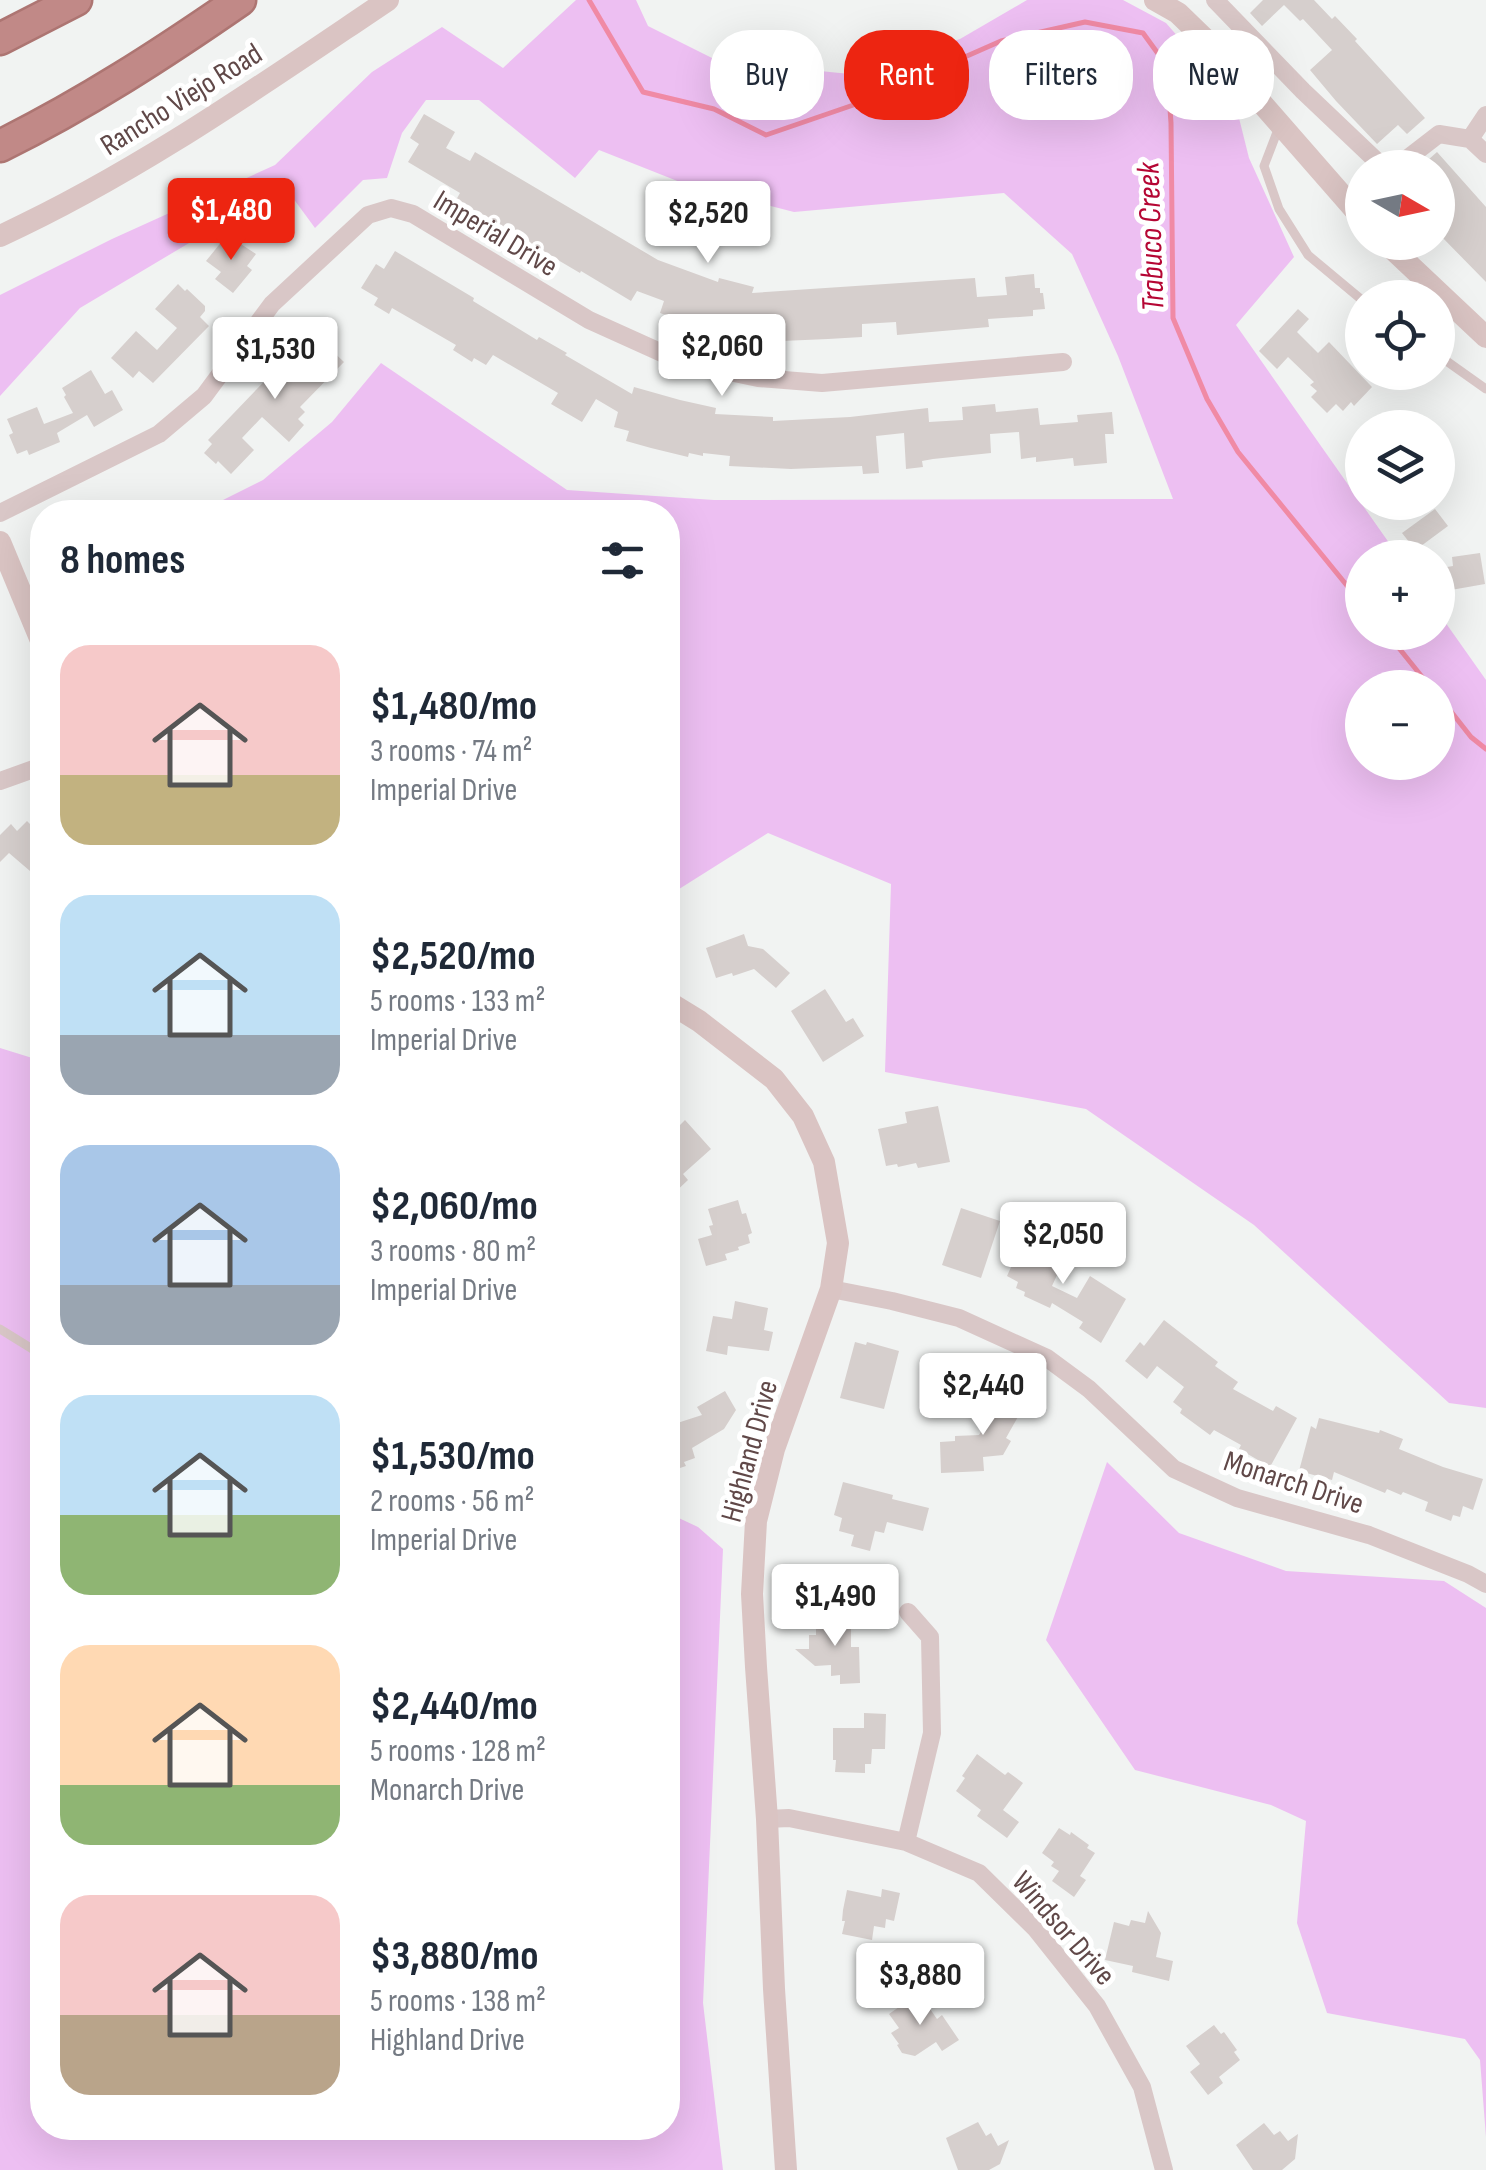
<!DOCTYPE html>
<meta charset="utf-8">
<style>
:root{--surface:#fff;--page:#f2f2f3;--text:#1f2937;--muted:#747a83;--accent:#ed2511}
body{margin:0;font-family:"Sofia Sans Condensed",sans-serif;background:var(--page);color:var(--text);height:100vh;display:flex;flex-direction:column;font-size:38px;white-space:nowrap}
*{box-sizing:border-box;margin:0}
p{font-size:32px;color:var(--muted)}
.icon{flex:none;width:55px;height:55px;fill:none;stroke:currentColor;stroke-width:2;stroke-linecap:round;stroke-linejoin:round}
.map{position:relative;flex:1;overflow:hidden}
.sheet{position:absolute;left:30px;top:500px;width:650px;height:1640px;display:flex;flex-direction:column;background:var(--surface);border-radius:40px;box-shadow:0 10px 40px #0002}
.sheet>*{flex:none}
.guide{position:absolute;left:710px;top:30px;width:625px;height:90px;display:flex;gap:20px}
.needle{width:65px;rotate:99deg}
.controls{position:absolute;left:1345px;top:150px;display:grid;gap:20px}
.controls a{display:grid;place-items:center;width:110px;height:110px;border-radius:50%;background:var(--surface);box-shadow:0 10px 40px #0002;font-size:50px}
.price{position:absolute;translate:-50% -85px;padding:0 22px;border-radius:10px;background:#fff;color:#222;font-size:32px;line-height:65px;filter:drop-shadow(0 2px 5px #0008)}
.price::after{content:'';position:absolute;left:50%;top:60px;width:30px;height:22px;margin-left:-15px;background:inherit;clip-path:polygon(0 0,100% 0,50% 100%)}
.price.current{background:var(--accent);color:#fff}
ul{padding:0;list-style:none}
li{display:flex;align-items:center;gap:30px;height:250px;padding:0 30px}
li span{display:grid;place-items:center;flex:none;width:280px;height:200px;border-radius:30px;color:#555}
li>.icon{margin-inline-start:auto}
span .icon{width:120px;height:120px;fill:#fffc;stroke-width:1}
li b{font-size:42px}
h2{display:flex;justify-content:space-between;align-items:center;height:120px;padding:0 30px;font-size:42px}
.pill{padding:0 35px;border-radius:40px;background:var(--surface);box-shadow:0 10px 40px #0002;font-size:35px;line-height:90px}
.pill.current{background:var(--accent);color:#fff}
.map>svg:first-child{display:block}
</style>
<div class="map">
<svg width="1486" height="2170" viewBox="0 0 1486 2170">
<rect width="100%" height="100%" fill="#f1f3f2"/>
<path fill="#edbff2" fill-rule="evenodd" d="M576 0H636L648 26 718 61 850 74 960 39 1027 0H1123L1166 23 1235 102 1249 158 1294 257 1236 325 1399 557 1362 558V632H1438V612L1486 680V1408L1449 1403 1254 1225 1086 1109 885 1072 891 884 768 833 668 896V512H199L263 480 332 422 381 363 567 490 714 500 1173 499 1118 356 1072 254 1004 193 794 212 685 184 599 150 575 178 479 100H426L402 133 387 178 363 180 315 228 290 194 221 224 80 308 0 396V295L112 239 275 165 372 72 442 27 503 68ZM1362 688H1438V762H1362Z
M0 1048 42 1061V2128H668V1513L698 1527 723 1549 703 2003 723 2170H0Z
M1107 1462 1179 1533 1286 1571 1444 1581 1486 1608V2137L1480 2060 1465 2039 1327 2013 1297 1923 1306 1821 1271 1805 1135 1770 1046 1640Z"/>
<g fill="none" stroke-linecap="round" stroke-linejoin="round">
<path stroke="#f08aa5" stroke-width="5" d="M589 0 643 92 714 109 766 135 865 101 1001 41 1085 22 1143 33 1167 66 1171 123 1173 318 1207 399 1238 452 1362 604
M1386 632 1431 688
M1438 695 1471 737 1486 749"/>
</g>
<path fill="#d6cfcd" d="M1263 0H1314L1332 19 1335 16 1357 39 1355 41 1425 118 1407 134 1398 125 1377 144 1336 101 1310 70 1332 50 1303 19 1300 21 1284 5 1262 26 1250 13Z
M424 114 455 132 446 148 470 161 475 152 658 260 718 282 719 278 754 287 752 293 975 278 977 297 1007 295 1005 277 1034 274 1035 288H1040V293H1043L1045 309 1033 310V316L988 319 989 327 954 330 897 335 896 322 862 324V337L828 339 782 341 781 330 751 331 749 337 692 322 691 324 660 313 664 301 637 291 631 301 581 271 580 273 456 200 460 193 408 162 419 144 410 138Z
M1437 152 1486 207V282L1438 233V168H1419Z
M227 235 256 254 247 266 252 270 233 293 215 279 221 272 206 261Z
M395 251 474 298 473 301 537 340 539 337 567 353 565 355 632 394 634 387 680 400 716 408 715 414 773 417V421L850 417 928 408 929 422 963 420 962 407 995 404 996 412 1038 408 1040 425 1078 422 1077 415 1112 412 1114 434H1105L1107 463 1074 466 1073 458 1036 462V457L1021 459 1019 432 990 434 991 453 933 459 922 461 923 467 906 469 904 433 876 436 879 473 863 474 862 466 791 469 729 466 730 456 703 453V456L689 453 688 457 651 448 626 441 629 431 614 427 618 412 596 399 582 422 551 404 558 393 493 355 486 365 474 358 472 362 453 350 456 345 392 308 389 314 374 305 378 298 361 288 376 264 384 269Z
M178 284 185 291 187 289 205 306V311L200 317 209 326 153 383 139 371 133 378 111 358 136 331 157 350 177 328 155 309Z
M1298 309 1309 319 1297 332 1318 353 1329 342 1372 387 1354 406 1351 402 1343 411 1336 404 1327 413 1311 397 1317 391 1310 385 1314 382 1288 357 1277 369 1259 351Z
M303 336 317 350 324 343 344 362 300 407 305 412 298 419 304 425 289 442 262 417 242 438 254 450 231 474 218 461 216 464 204 453 212 444 208 440 281 364 278 361Z
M91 370 105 394 112 390 123 410 94 427 87 415 57 433 60 442 29 455 27 450 17 454 9 435 13 433 7 419 37 407 44 424 73 413 64 397 66 395 62 388Z
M1435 509 1448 526 1421 546 1419 543 1413 547 1402 533Z
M1480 553 1485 584 1451 590 1447 567 1453 566 1452 557Z
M42 815V859L30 871 9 853 0 862V835L11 824 17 831 27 821 32 826Z
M744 934 748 946 763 949 790 973 776 988 754 969 733 976 732 973 716 978 706 948Z
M825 989 846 1022 853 1018 864 1036 823 1062 791 1011Z
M938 1106 950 1162 918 1168 916 1163 898 1167 897 1164 886 1166 878 1129 907 1123 905 1112Z
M668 1115 678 1127 685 1120 711 1149 683 1174 688 1180 668 1199Z
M738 1200 742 1214 746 1213 752 1233 748 1235 750 1243 738 1247 739 1250 725 1254 727 1260 706 1266 698 1239 712 1235 709 1226 713 1225 708 1209Z
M961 1208 1000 1221 981 1278 942 1265Z
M1027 1232 1068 1251 1052 1286 1077 1298 1090 1276 1126 1299 1101 1343 1079 1328 1083 1322 1052 1303 1050 1308 1024 1296 1025 1292 1016 1288 1018 1282 1007 1276Z
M735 1301 768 1308 764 1330 773 1332 769 1351 728 1346 727 1355 706 1351 713 1316 732 1319Z
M1164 1320 1218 1362 1215 1366 1238 1382 1233 1389 1273 1411 1276 1406 1297 1418 1270 1467 1239 1449 1241 1445 1214 1430 1210 1435 1180 1413 1182 1409 1173 1402 1184 1387 1157 1366 1147 1379 1125 1361 1140 1342 1144 1346Z
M855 1342 866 1345 867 1342 899 1351 884 1409 840 1398Z
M1008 1387 1028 1399 1006 1438 1011 1441 1003 1455 983 1457 984 1471 941 1473 940 1442 955 1441V1436L979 1435Z
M725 1391 736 1410 724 1429 692 1448 695 1458 684 1462 686 1466 668 1472V1426L702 1415 697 1407Z
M1319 1418 1379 1433 1380 1430 1403 1439 1399 1449 1443 1467 1483 1479 1473 1510 1463 1506 1460 1517 1453 1515 1451 1521 1425 1511 1428 1502 1403 1492 1401 1495 1387 1489 1385 1493 1334 1472 1332 1480 1299 1471 1311 1426 1316 1429Z
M843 1482 893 1495 892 1499 929 1508 923 1531 887 1522 884 1533 875 1531 870 1551 851 1546 854 1535 839 1531 842 1518 834 1515Z
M851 1617V1647H859L860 1683 840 1684V1675L831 1676V1665L815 1666 795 1649H809V1635H816V1618Z
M864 1713 886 1714 885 1749H872L871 1764H865V1773L835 1772 836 1760H833V1728H864Z
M977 1754 1005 1775 1008 1772 1023 1783 1003 1810 1019 1822 1007 1838 977 1816 981 1810 956 1791 965 1778 962 1776Z
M1059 1828 1070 1835 1071 1832 1089 1845 1087 1848 1095 1853 1080 1876 1086 1880 1074 1897 1052 1881 1059 1871 1051 1866 1054 1862 1042 1853Z
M882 1889 900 1893 894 1921 886 1919 885 1928 874 1926 872 1940 842 1934 845 1921H842L843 1910 847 1890 881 1897Z
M1148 1911 1161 1933 1156 1957 1173 1961 1169 1981 1132 1972 1133 1966 1105 1960 1114 1922 1129 1926 1131 1920 1145 1923Z
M919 1993 937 2019 942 2015 959 2040 942 2051 936 2042 915 2056 902 2053 897 2045 899 2044 891 2033 899 2028 889 2014Z
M1214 2025 1221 2034 1224 2032 1237 2050 1234 2052 1240 2060 1219 2077 1223 2083 1208 2095 1190 2072 1200 2064 1186 2046Z
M978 2122 986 2136 991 2133 998 2146 1009 2140 1000 2164 989 2170H958L946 2138Z
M1264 2123 1274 2135 1280 2131 1288 2141 1298 2134 1295 2159 1282 2170H1253L1236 2145Z"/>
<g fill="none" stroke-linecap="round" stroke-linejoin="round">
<g stroke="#ad7572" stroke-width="35">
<path id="highway" d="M0 39 76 0
M0 146C85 104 162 54 240 0"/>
</g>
<path stroke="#d9c7c7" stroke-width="9" d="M1279 127 1264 166 1279 209 1308 255 1362 300
M1438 355 1486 389
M0 1329 42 1355"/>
<path stroke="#d9c7c7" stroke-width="18" d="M1215 0 1303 91 1384 168
M1470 139 1486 115
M1470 139 1486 154
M1395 168 1439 134 1470 139
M0 513 159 434 204 396 272 304 368 215 391 208 413 214 589 320 682 362 758 378 822 383 1063 362
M0 781 42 766
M831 1289 892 1301 959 1318 1047 1358 1089 1389 1174 1469 1237 1498 1369 1535 1468 1574 1486 1584
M767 1819 789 1818 906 1842 979 1873 1035 1928 1097 2006 1142 2087 1164 2170
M906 1842 932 1733 930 1637 908 1612"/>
<path stroke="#dac4c3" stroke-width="22" d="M1155 0 1178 13 1210 44 1362 218
M0 236C137 173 263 84 388 0
M1385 242 1486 337
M0 542 42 643
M668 1002 699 1021 774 1079 803 1116 824 1162 838 1243 831 1289 774 1449 756 1521 752 1594 756 1667 767 1819 774 1989 786 2170"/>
<use href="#highway" stroke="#c18987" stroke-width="30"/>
</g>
<g text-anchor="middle" stroke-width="10" stroke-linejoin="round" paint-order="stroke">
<g font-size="30" fill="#604848" stroke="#fff">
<text transform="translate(181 99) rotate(-32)" y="10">Rancho Viejo Road</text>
<text transform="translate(496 233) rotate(31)" y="10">Imperial Drive</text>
<text transform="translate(749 1451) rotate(-75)" y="10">Highland Drive</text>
<text transform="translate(1294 1482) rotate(18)" y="10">Monarch Drive</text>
<text transform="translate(1064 1928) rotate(49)" y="10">Windsor Drive</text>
</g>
<g font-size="32" font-style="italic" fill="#b50634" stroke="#fff">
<text transform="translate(1150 237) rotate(-92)" y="11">Trabuco Creek</text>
</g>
</g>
</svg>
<div class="controls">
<a><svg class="needle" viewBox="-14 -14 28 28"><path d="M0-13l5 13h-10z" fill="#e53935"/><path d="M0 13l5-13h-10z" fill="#747a83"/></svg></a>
<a><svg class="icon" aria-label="locate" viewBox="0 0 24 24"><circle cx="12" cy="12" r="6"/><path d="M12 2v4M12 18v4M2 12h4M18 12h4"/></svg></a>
<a><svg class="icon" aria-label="layers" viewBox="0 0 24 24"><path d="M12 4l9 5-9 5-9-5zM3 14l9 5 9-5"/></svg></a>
<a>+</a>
<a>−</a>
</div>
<b class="price current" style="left:231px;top:263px">$1,480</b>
<b class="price" style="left:708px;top:266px">$2,520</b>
<b class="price" style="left:722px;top:399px">$2,060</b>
<b class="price" style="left:275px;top:402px">$1,530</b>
<b class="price" style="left:1063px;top:1287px">$2,050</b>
<b class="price" style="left:983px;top:1438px">$2,440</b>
<b class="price" style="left:835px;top:1649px">$1,490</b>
<b class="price" style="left:920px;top:2028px">$3,880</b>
<div class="guide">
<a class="pill">Buy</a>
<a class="pill current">Rent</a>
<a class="pill">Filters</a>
<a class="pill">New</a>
</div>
<section class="sheet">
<h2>8 homes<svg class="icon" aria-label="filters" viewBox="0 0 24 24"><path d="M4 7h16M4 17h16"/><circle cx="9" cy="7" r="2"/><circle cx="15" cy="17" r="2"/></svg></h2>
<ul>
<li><span style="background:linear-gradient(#f6c9c9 65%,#c2b280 0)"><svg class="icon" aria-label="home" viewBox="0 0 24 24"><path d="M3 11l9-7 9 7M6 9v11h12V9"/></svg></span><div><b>$1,480/mo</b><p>3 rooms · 74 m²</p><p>Imperial Drive</p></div></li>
<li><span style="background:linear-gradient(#bfe0f5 70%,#9aa5b1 0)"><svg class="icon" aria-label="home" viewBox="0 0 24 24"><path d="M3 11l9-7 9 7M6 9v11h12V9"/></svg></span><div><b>$2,520/mo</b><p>5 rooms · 133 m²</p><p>Imperial Drive</p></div></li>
<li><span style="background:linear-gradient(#a9c7e8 70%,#9aa5b1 0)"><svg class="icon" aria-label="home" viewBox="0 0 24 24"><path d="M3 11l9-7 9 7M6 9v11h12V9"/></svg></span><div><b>$2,060/mo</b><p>3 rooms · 80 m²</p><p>Imperial Drive</p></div></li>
<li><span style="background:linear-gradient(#bfe0f5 60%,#8fb573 0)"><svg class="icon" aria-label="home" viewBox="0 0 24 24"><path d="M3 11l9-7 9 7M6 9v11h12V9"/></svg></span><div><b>$1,530/mo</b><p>2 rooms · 56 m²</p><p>Imperial Drive</p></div></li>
<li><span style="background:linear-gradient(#ffd9b3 70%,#8fb573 0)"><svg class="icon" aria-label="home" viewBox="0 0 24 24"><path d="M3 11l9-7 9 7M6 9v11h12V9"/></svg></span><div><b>$2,440/mo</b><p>5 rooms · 128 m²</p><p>Monarch Drive</p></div></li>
<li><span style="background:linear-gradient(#f6c9c9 60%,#b9a48a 0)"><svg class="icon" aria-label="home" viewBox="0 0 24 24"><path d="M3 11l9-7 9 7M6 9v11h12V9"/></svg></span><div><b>$3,880/mo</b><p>5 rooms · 138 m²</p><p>Highland Drive</p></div></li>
</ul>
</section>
</div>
